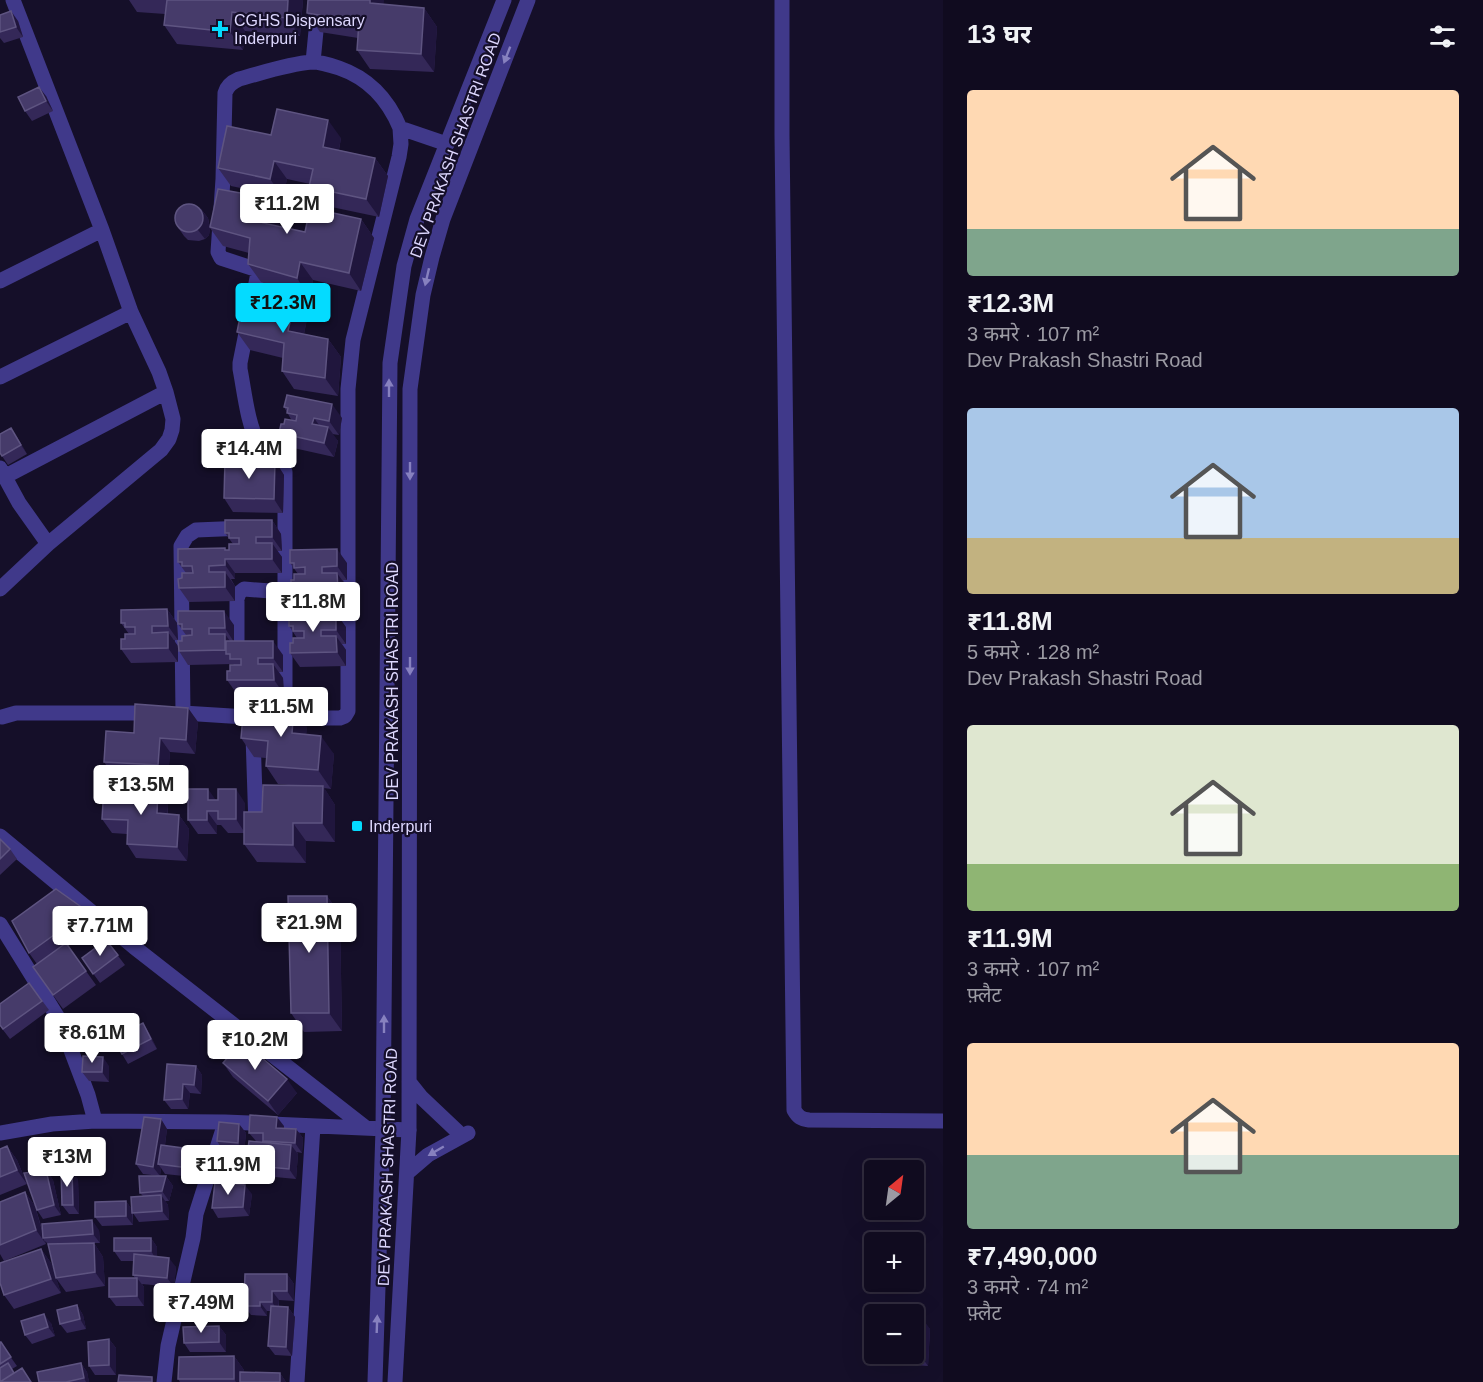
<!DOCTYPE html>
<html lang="hi">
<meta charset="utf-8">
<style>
:root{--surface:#100b1f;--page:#191428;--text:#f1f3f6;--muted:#9c9ba4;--line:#302b3d;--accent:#04dbff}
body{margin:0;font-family:Helvetica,"Noto Sans Devanagari",sans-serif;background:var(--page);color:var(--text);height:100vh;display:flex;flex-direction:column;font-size:22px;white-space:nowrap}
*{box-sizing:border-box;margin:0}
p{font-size:20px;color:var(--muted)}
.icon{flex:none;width:33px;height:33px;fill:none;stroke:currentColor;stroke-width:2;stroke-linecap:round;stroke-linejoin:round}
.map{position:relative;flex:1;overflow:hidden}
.panel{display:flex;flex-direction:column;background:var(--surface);width:540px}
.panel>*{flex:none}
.needle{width:39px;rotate:29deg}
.tools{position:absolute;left:864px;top:1160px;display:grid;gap:12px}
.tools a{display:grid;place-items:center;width:60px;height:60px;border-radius:6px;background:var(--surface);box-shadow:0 6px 24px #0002,0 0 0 2px var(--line);font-size:30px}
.price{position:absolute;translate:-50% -51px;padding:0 14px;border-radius:6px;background:#fff;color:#222;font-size:20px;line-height:39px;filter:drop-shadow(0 2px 3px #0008)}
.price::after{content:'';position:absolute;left:50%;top:36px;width:18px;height:14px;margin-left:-9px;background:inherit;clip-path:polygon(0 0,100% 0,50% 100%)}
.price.current{background:var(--accent);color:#111}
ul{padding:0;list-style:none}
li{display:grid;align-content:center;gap:12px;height:318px;padding:0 24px}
li span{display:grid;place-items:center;height:186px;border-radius:6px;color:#555}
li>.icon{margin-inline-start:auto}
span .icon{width:108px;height:108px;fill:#fffc;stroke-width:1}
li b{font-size:26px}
h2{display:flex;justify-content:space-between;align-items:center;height:72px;padding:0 24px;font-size:26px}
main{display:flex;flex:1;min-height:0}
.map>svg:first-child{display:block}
</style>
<main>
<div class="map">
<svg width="943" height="1382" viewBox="0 0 943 1382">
<rect width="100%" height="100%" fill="#150f29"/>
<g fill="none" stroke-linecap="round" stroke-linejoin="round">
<path stroke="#40398a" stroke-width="15" d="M782 0V135L794 1110C798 1117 801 1119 809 1120L943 1121
M313 62 319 0
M400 128 401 144 399 157 353 340 348 389V711L345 716 340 718H285V472C280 460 267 454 259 443 248 428 244 389 240 369V363L258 273 255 269 221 258 218 252 223 179 225 93C227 86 232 82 239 79 262 73 287 64 312 62 321 62 330 65 339 68 368 78 388 99 400 128L447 144
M0 281 102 230
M0 377 131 312
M0 468 19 503 48 544
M4 477 166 392
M245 528 196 530 187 536 181 546 183 713 262 718
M0 589 48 544 161 450 169 439 172 430 173 419 166 392 159 372 131 312 102 230 13 0
M237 641V599L239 593 244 589 284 592
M2 717 16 713H153
M253 736 256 826
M0 836 134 947 366 1128
M0 924 60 1021 88 1095 95 1121
M0 1133 52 1124 95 1121 225 1122 409 1130
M164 1382 168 1346 193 1238 196 1214 224 1126
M297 1382 313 1126"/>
<path stroke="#40398a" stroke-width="15" d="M409 1082 421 1097 458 1132
M407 1173 428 1155 468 1133
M375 1382 383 1129 390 363 404 266 417 219 504 0
M395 1382 409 1130 410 389 423 295 432 257 443 219 528 0"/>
</g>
<path fill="#342858" d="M129 0H303L300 36 245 31 243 50 177 44 164 25 165 14 137 12Z
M384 4 424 8 437 27 434 72 370 69 357 50 358 38 320 32 307 13Z
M0 15 18 21 23 37 4 43 0 38Z
M46 96 53 111 32 121 25 111Z
M271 135 341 138 339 150 375 158 388 176 379 217 322 205 309 187 310 184 287 179 283 197 231 186 218 168Z
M268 198 281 216 279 226 305 232 361 219 374 238 361 291 313 280 309 297 261 282 248 264 249 253 223 246 210 228 209 235 205 239 199 241 188 240 184 236 177 226 201 209 208 218 210 227Z
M307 319 304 334 328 339 341 357 338 396 294 389 282 371 283 358 250 350 237 332Z
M284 407 342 418 339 435 332 434 338 441 334 457 289 447 279 433 292 421Z
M17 437 27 454 8 465 0 453Z
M236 460 238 462 262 463 275 461 284 475 283 513 233 512 224 498Z
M272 520 281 534 282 551H277L282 557V573H235V579H231L235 586V601L189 602 179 588 186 573 178 562 225 548 226 550H229L233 544 225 533Z
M290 563H347V580H343L347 587V602L301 603 291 589 298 574Z
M167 609 177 623 178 640H173L178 646V662L131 663 121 649 125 639 129 634 121 623Z
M178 624 234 625V641L283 655V672H279L283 678 284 694H237L227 680 230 671 234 665 233 664 188 665 179 651 182 641 186 635Z
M289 626 346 627V644H342L346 650V666L300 667 290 653 297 638Z
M188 708 198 722 195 754 170 752 168 779 114 776 104 762 134 733Z
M307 727 306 734 334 754 331 789 324 788 335 805V842L306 841V863L257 862 244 844V833H228L221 825H217V834H198L188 820 216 800 245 803V812H262L299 786 278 784 266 766V758L254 757 241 738Z
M168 803V814L179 815 189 829 187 861 136 858 127 844V834L112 833 102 819Z
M0 839 10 849 17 859 0 875Z
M327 896 340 914 342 1031 304 1032 291 1013Z
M87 911 97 925 68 946 96 985 63 1009 33 967 37 964 29 953Z
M106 940 125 965 100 983 82 958Z
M29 983 49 1010 10 1039 0 1026Z
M143 1023 149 1033 157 1049 128 1064 122 1054Z
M223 1063 297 1093 278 1115 233 1077Z
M109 1066V1082L89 1081 82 1072Z
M196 1066 202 1075 201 1094 190 1093 188 1109H171L164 1100Z
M161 1119 167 1129 165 1145 205 1159 202 1178 165 1174 161 1168 160 1176 143 1174 136 1164Z
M239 1124 246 1133 244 1153 223 1151 217 1141Z
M284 1126 283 1128 296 1129 303 1138 302 1153 297 1152 298 1154 296 1179 253 1175 248 1167 247 1177 222 1176 216 1167 247 1161 256 1141 249 1133Z
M7 1146 17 1160 27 1184 0 1195V1149Z
M46 1170 53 1180 61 1215 43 1219 37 1210Z
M166 1176 173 1186 169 1201H165L168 1205 169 1220 139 1222 133 1213V1225L102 1226 95 1217 126 1201 132 1210 143 1196 140 1193Z
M78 1179 79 1214H69L62 1205Z
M25 1192 35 1206 43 1232 99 1230 100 1243H94L103 1257 105 1286 66 1292 56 1278 48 1244 45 1241 46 1244 4 1261 0 1254V1202Z
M252 1194 249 1216 218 1218 212 1208Z
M151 1238 157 1247V1257L176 1267 174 1287 142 1284 144 1287V1306H116L109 1297 135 1278 133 1275 134 1261H121L114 1251Z
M41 1249 51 1263 61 1293 14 1309 4 1295Z
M287 1274 294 1284V1301L279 1300V1307H288L295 1317 292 1356 275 1355 268 1346 270 1311H267V1316L251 1315 244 1306Z
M236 1284 243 1294V1315H197L190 1306Z
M77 1305 83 1315 86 1329 67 1333 60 1324Z
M914 1315 930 1329 928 1366 884 1363 877 1353H914Z
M51 1323 55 1336 32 1344 25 1335Z
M219 1326 226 1335V1352H190L184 1343Z
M109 1339 116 1348V1375H95L89 1366Z
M0 1342 17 1366 12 1369 15 1373 32 1382H0Z
M234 1356 244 1370V1372L280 1373 286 1382H180L178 1379Z
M81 1363 87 1372 89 1382H39Z"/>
<path fill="#20163d" d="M288 0H303L300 36 287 18Z
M370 0H384L383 21 370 3Z
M424 8 437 27 434 72 421 54Z
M11 11 18 21 23 37 16 27Z
M232 12 245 31 243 50 230 32Z
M39 87 46 96 53 111 46 101Z
M328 120 341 138 336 165 323 147Z
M375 158 388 176 379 217 366 199Z
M274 161 287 179 283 197 270 179Z
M268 198 281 216 276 241 263 223Z
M201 209 208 218 210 229 209 235 205 239 198 230Z
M361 219 374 238 361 291 349 273Z
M300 262 313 280 309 297 297 278Z
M295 300 307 319 301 349 288 331Z
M328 339 341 357 338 396 325 378Z
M332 404 342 418 339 435 329 421Z
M314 418 324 432 312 424Z
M328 427 338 441 334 457 324 443Z
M11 428 17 437 27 454 21 445Z
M275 461 284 475 283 513 274 499Z
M272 520 281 534 282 551 272 537Z
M272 543 282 557V573L272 559Z
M337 549 347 563V580L337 566Z
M225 559 235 573V579L225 565Z
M225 572 235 586V601L225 587Z
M337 573 347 587V602L338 589Z
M167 609 177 623 178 640 168 626Z
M224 611 234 625V642L225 628Z
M336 613 346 627V644L336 630Z
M168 632 178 646V662L168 648Z
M225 634 235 648 230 654H228L225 650Z
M336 636 346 650V666L337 652Z
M273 641 283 655V672L273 658Z
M273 664 283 678 284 694 274 680Z
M188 708 198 722 195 754 186 740Z
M294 709 307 727 305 751 292 733Z
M321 736 334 754 331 789 318 770Z
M160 738 170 752 168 779 158 765Z
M323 786 335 805V842L322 823Z
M158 789 168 803 167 827 157 813Z
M208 789 218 803 208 800Z
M236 789 245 803V833L236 819Z
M207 811 217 825V834L207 820Z
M179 815 189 829 187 861 177 847Z
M293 823 306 841V863L293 845Z
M327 896 340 914 342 1031 329 1013Z
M143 1023 149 1033 157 1049 151 1039Z
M103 1057 109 1066V1082L102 1072Z
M196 1066 202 1075 201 1094 194 1085Z
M287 1079 297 1093 278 1115 268 1101Z
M183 1084 190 1093 188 1109 182 1099Z
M277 1117 284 1126 283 1137 276 1128Z
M161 1119 167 1129 162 1165 158 1164 161 1168 160 1176 153 1167Z
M239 1124 246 1133 244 1153 238 1143Z
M296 1129 303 1138 302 1153 295 1143Z
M291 1145 298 1154 296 1179 289 1169Z
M7 1146 17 1160 27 1184 17 1170Z
M198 1150 205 1159 202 1178 196 1169Z
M241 1153 248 1162 246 1165 248 1167 247 1177 241 1168Z
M46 1170 53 1180 61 1215 54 1205Z
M72 1170 78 1179 79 1214 73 1205Z
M166 1176 173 1186 169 1201 162 1191Z
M245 1185 252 1194 249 1216 243 1207Z
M25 1192 35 1206 44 1238H43L46 1244 36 1230Z
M161 1195 168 1205 169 1220 162 1211Z
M126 1201 132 1210 133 1225 126 1216Z
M92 1220 99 1230 100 1243 93 1234Z
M151 1238 157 1247V1261L151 1251Z
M94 1243 103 1257 105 1286 95 1272Z
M41 1249 51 1263 61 1293 51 1279Z
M169 1258 176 1267 174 1287 167 1278Z
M287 1274 294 1284V1301L287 1291Z
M137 1278 144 1287V1306L137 1296Z
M236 1284 243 1294V1315L236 1306Z
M272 1291 279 1300 278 1311 272 1302Z
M260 1302 267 1311V1316L260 1306Z
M77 1305 83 1315 86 1329 80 1319Z
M288 1307 295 1317 292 1356 286 1347Z
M44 1314 51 1323 55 1336 48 1327Z
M920 1315 930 1329 928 1366 918 1352Z
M219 1326 226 1335V1352L219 1342Z
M109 1339 116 1348V1375L109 1365Z
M234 1356 244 1370V1382H236L234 1379Z
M81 1363 87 1372 89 1382H86L84 1378Z
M280 1373 286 1382H280Z"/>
<path fill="#463b6a" stroke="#5e5481" stroke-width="1.5" d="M167 0H288L287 18 232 12 230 32 164 25Z
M308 0H370V3L424 8 421 54 357 50 359 22 307 13Z
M11 11 16 27 0 32V15Z
M39 87 46 101 25 111 18 97Z
M277 109 328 120 323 147 375 158 366 199 309 187 313 169 274 161 270 179 218 168 227 126 271 135Z
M218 189 268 198 263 223 305 232 310 208 361 219 349 273 300 262 297 278 248 264 250 238 210 227Z
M175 218a14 14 0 1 1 28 0a14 14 0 1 1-28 0Z
M245 292 295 300 288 331 328 339 325 378 282 371 284 343 237 332Z
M287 395 332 404 329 421 314 418 312 424 328 427 324 443 279 433 281 424H284L285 419 296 421 297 415 287 413 288 408 284 407Z
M11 428 21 445 2 456 0 453V434Z
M225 460H236V462L262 463V461H275L274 499 224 498Z
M225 520H272V537H256V543H272V559H225V565L209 566V572H225V587L179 588 178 579 182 578V573H193L192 566H182V562H178V549L225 548V550H229V544H239V538H229V533H225Z
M337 549V566L322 567V573H337L338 589H291V580H294V574H305V567L294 568V563H290V550Z
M167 609 168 626H152V633L168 632V648L121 649V639H125V634H135V627H125V623H121V610Z
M178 611H224L225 628H209V634H225V650L179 651 178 641H182V636L192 635V629H182V624H178Z
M336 613V630H321V636H336L337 652 290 653V643H293V638H304V631H293V626H289V614Z
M226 641H273V658H258V664H273L274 680H227V671H230V665H241V659H230V654H226Z
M135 704 188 708 186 740 160 738 158 765 104 762 106 731 134 733Z
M244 705 294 709 292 733 321 736 318 770 266 766 268 741 241 738Z
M263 785 323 786 322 823H293V845L244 844V812H262Z
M104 786 158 789 157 813 179 815 177 847 127 844 128 820 102 819Z
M188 789H208V800H218V789H236V819H218V811H207V820H188Z
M0 839 10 849 0 859Z
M56 889 87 911 29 953 12 921Z
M288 896H327L329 1013H291Z
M106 940 118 955 93 974 82 958Z
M66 943 86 971 53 995 33 967Z
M29 983 42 1001 3 1029 0 1025V1004Z
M143 1023 151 1039 122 1054 113 1038Z
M242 1041 287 1079 268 1101 223 1063Z
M83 1056 103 1057 102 1072H82Z
M167 1064 196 1066 194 1085 183 1084 182 1099 164 1100Z
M250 1115 277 1117 276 1128 296 1129 295 1143 263 1141V1133H249Z
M144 1117 161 1119 153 1167 136 1164Z
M219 1122 239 1124 238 1143 217 1141Z
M249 1141 291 1145 289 1169 246 1165Z
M161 1145 198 1150 196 1169 158 1164Z
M7 1146 17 1170 0 1177V1149Z
M217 1151 241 1153V1168L216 1167Z
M46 1170 54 1205 37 1210 24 1173Z
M61 1170H72L73 1205H62Z
M139 1176H166L162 1191 140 1193Z
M215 1182 245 1185 243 1207 212 1208Z
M25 1192 36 1230 0 1245V1202Z
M161 1195 162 1211 132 1213 131 1197Z
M126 1201V1216L95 1217V1202Z
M92 1220 93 1234 43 1238 42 1224Z
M114 1238H151V1251H114Z
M94 1243 95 1272 56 1278 48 1244Z
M41 1249 51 1279 4 1295 0 1283V1263Z
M134 1254 169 1258 167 1278 133 1275Z
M245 1274H287V1291H272V1302H260V1306H244Z
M109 1278H137V1296L109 1297Z
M190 1284H236V1306H190Z
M77 1305 80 1319 60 1324 57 1310Z
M271 1306 288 1307 286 1347 268 1346Z
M876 1312 904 1314H876Z
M44 1314 48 1327 25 1335 21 1321Z
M914 1315H920L918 1352H914Z
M219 1326V1342L184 1343 183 1327Z
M109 1339V1365L89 1366 88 1342Z
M0 1342H1L11 1357 0 1364Z
M234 1356V1379H178L179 1357Z
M8 1363 14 1373 0 1382V1368Z
M81 1363 84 1378 66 1382H39L37 1372Z
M22 1368 31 1382H0Z
M240 1372 280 1373V1382H240Z
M119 1375 152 1377V1382H118Z"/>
<defs><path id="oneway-solid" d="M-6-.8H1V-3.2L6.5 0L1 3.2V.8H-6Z" transform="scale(1.5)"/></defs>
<g fill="#8781bf">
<use href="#oneway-solid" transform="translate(507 55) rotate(111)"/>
<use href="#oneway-solid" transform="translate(427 277) rotate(103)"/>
<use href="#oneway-solid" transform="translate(389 388) rotate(-90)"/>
<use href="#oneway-solid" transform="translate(410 471) rotate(90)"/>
<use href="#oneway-solid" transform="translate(410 666) rotate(90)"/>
<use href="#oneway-solid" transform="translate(384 1024) rotate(-90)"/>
<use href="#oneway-solid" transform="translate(436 1151) rotate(150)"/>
<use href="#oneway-solid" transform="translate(377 1324) rotate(-88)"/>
</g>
<g fill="#04dbff" stroke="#150f29" stroke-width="2">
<path d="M217 20h6v6h6v6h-6v6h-6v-6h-6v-6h6z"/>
<rect x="351" y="820" width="12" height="12" rx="3"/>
</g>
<g text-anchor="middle" stroke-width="4.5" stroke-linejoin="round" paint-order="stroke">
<g font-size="16" fill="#ded8ff" stroke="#150f29" text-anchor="start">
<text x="234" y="26">CGHS Dispensary<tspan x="234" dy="18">Inderpuri</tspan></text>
<text x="369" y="832">Inderpuri</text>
</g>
<g font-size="16" fill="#ded8ff" stroke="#150f29">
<text transform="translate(455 145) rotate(-70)" y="6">DEV PRAKASH SHASTRI ROAD</text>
<text transform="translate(392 681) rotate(-90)" y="6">DEV PRAKASH SHASTRI ROAD</text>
<text transform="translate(387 1167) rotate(-88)" y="6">DEV PRAKASH SHASTRI ROAD</text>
</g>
</g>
</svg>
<div class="tools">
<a><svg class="needle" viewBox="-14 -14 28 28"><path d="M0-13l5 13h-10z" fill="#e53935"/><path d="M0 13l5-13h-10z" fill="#9c9ba4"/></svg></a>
<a>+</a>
<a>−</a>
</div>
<b class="price" style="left:287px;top:235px">₹11.2M</b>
<b class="price current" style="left:283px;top:334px">₹12.3M</b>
<b class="price" style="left:249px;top:480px">₹14.4M</b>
<b class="price" style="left:313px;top:633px">₹11.8M</b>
<b class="price" style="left:281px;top:738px">₹11.5M</b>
<b class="price" style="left:141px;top:816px">₹13.5M</b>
<b class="price" style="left:309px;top:954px">₹21.9M</b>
<b class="price" style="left:100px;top:957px">₹7.71M</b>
<b class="price" style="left:92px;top:1064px">₹8.61M</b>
<b class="price" style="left:255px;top:1071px">₹10.2M</b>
<b class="price" style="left:67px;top:1188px">₹13M</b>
<b class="price" style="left:228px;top:1196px">₹11.9M</b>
<b class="price" style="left:201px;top:1334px">₹7.49M</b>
</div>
<section class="panel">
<h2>13 घर<svg class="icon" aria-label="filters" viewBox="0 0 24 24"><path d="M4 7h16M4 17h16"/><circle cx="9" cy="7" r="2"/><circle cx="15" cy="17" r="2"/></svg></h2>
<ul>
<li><span style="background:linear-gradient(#ffd9b3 75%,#7fa58c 0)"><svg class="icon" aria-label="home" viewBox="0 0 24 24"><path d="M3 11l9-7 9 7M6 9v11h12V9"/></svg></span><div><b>₹12.3M</b><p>3 कमरे · 107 m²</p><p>Dev Prakash Shastri Road</p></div></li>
<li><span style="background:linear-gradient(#a9c7e8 70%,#c2b280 0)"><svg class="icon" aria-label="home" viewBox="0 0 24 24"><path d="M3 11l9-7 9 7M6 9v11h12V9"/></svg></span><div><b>₹11.8M</b><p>5 कमरे · 128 m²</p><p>Dev Prakash Shastri Road</p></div></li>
<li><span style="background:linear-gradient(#dfe7d0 75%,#8fb573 0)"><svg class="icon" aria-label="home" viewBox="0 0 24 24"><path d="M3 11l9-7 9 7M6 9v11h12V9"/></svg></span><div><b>₹11.9M</b><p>3 कमरे · 107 m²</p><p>फ़्लैट</p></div></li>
<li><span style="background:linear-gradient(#ffd9b3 60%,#7fa58c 0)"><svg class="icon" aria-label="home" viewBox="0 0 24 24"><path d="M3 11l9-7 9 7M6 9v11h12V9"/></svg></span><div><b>₹7,490,000</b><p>3 कमरे · 74 m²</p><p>फ़्लैट</p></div></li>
</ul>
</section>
</main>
